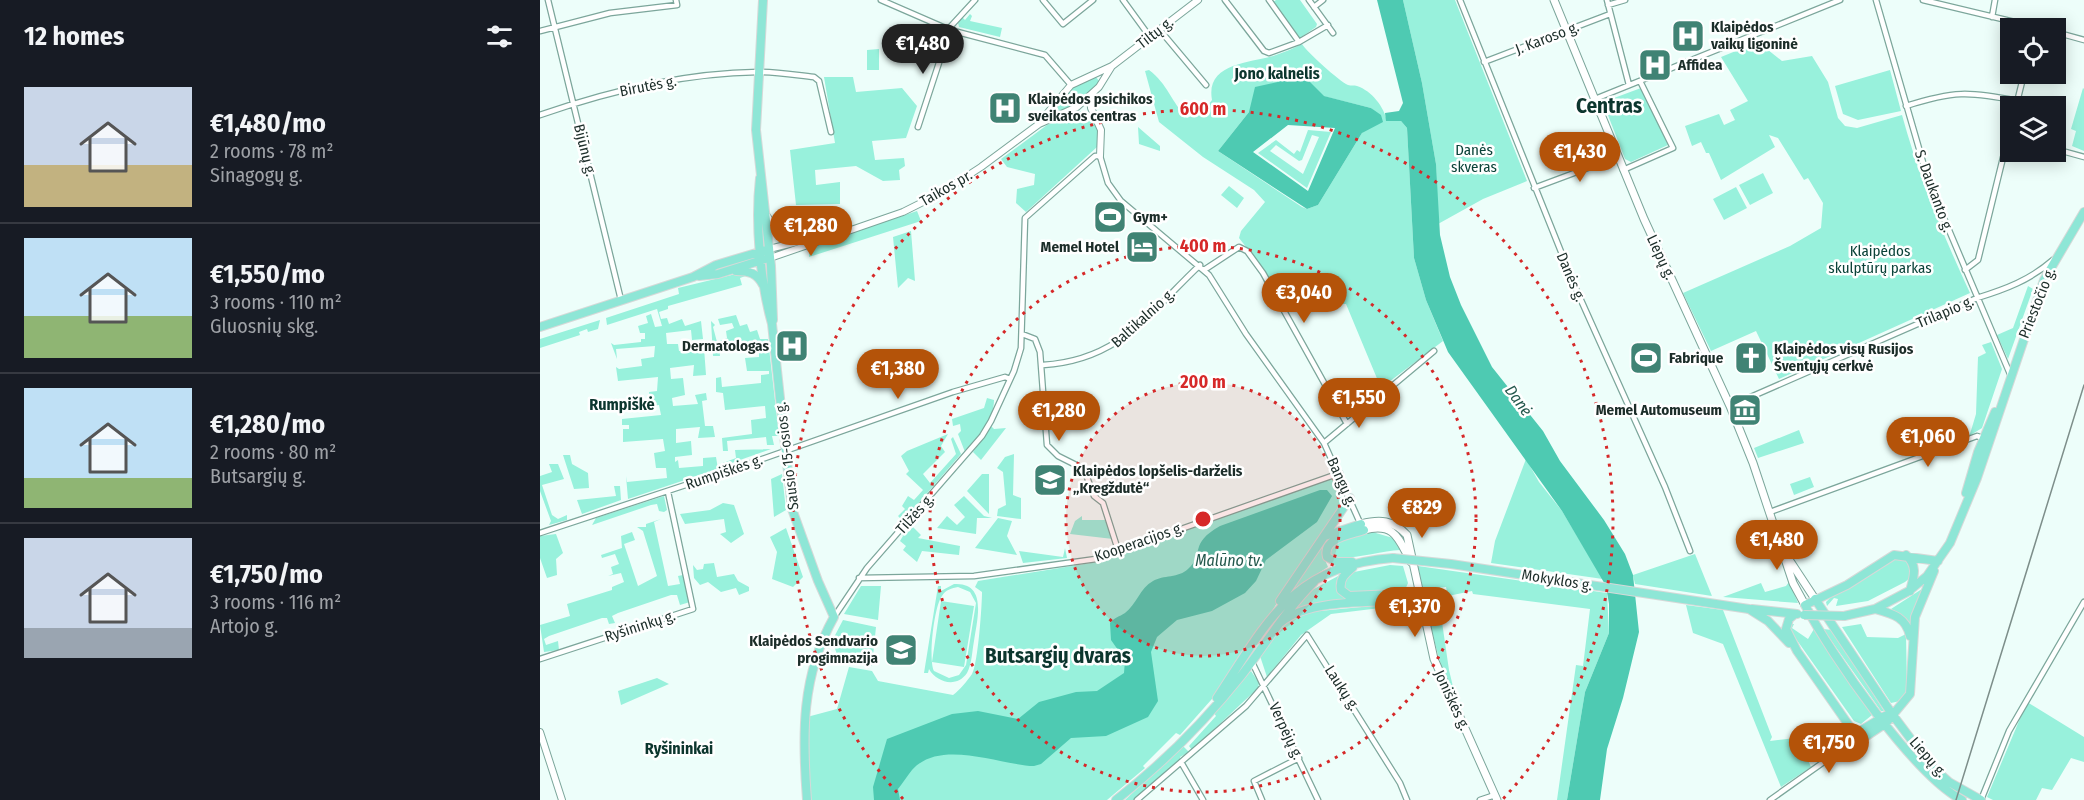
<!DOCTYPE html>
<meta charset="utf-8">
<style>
:root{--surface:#171b24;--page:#20242c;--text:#f1f3f6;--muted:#9ea1a6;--line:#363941;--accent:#b45309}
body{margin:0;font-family:"Fira Sans Condensed",sans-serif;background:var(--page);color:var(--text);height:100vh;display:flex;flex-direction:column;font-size:22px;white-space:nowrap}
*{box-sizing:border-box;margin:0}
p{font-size:20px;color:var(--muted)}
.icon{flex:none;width:33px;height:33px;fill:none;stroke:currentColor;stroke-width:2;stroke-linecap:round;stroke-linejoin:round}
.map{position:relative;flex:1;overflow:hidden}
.side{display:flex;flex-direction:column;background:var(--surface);width:540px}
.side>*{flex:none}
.controls{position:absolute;left:1460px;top:18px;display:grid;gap:12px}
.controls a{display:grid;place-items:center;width:66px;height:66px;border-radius:0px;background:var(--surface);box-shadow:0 3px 15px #0003;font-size:30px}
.price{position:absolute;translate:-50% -51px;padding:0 14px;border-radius:21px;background:var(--accent);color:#fff;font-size:20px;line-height:39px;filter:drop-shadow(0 2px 3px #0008)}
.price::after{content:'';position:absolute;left:50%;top:36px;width:18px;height:14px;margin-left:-9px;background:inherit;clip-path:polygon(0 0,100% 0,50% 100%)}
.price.current{background:#222;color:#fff}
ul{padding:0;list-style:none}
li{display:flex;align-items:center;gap:18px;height:150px;padding:0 24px}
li+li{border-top:2px solid var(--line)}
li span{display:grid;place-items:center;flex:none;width:168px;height:120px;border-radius:0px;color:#555}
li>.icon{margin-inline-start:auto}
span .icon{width:72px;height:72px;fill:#fffc;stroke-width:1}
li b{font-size:26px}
h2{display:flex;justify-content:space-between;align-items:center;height:72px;padding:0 24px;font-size:26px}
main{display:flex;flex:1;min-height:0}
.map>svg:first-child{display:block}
</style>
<main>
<section class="side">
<h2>12 homes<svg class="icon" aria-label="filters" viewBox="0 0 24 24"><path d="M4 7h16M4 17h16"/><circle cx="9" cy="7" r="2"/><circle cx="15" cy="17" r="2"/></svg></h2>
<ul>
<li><span style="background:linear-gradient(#c9d6e8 65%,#c2b280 0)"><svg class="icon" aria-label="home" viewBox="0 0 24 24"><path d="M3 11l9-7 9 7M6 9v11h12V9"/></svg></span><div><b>€1,480/mo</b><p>2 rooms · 78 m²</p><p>Sinagogų g.</p></div></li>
<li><span style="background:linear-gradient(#bfe0f5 65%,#8fb573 0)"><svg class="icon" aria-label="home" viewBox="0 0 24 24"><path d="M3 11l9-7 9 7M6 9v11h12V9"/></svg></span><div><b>€1,550/mo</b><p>3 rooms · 110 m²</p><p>Gluosnių skg.</p></div></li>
<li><span style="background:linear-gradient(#bfe0f5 75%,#8fb573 0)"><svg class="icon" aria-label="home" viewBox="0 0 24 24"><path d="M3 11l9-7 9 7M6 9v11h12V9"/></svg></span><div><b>€1,280/mo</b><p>2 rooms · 80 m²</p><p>Butsargių g.</p></div></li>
<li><span style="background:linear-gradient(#c9d6e8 75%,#9aa5b1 0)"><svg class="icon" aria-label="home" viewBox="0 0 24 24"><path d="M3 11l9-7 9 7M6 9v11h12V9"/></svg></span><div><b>€1,750/mo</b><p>3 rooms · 116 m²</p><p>Artojo g.</p></div></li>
</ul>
</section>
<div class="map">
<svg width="1544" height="800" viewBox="0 0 1544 800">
<rect width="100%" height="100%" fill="#edfefa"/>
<path fill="#98f1dc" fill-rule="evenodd" d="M736 0H760L777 24 776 27 760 38 733 2Z
M863 0H915L987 181 943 199 898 224 896 164 882 83Z
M430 14 432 16 430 21 462 28 460 37 419 27 418 23 422 17 425 20Z
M1218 42 1242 61 1272 56 1288 82 1298 118 1305 126 1317 128 1362 115C1379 177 1403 235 1430 293L1239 379 1216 331 1171 351 1143 293 1250 246 1281 228 1283 203 1268 178 1264 180 1238 138 1229 135 1235 147 1181 180 1169 153H1166L1161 142 1152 146 1145 126 1179 114 1184 125 1195 120 1190 110 1208 101 1181 57Z
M762 44C767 52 799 81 808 85 811 86 814 85 817 86 832 91 844 107 847 121H861L867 128 874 258 886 300 903 341 841 388 806 304H743L725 271 699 238 701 231 725 202 714 190 663 157 619 122 605 71 609 70C627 83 632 103 647 118L664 110 672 100C665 62 712 63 736 55 745 52 754 48 762 44ZM783 96 831 108 839 115 822 133 778 205 767 209 762 207 678 151 709 112Z
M339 49V70H327V50Z
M1350 70 1361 111 1318 120 1303 114 1295 86Z
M284 77H313L316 92 362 88 377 106 366 138 332 141 335 160 364 158 365 166 359 170 360 180 343 181 316 166 275 170 276 185 300 182V204L256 205 250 150 295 143Z
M556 77 559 81C552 97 535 105 519 112L515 106 531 87Z
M1101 88 1128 145 1091 162 1085 159 1064 105 1066 101Z
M1543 88 1544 89V151L1532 146 1536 131 1531 129Z
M540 111C556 112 562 134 557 147L486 212 476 203 477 189 494 185 495 174 467 167 461 159 507 125Z
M598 127 620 146V151L599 144Z
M768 130 791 132 767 188 718 153 736 140 754 154 757 150 760 152ZM772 135 779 137 763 174 730 151 736 145 759 161 762 160Z
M1223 173 1233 193 1210 205 1199 185Z
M689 186 704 198 697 208 681 195Z
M1196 187 1207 208 1184 220 1173 199Z
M377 211 381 221 269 257V247Z
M371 231 375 281 368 278 358 288 353 237Z
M200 273 211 274 200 278 202 285 128 306V309L119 312 121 319 127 318 129 324 142 319 145 326 161 321 163 339 152 340 151 330 126 333 127 344H138L139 351 164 348 166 375 153 376 154 365 130 368 131 379 143 378 145 395 132 398 133 406 158 404 155 395 166 393 167 400 162 401 165 426H173L175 437 158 438 160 427 136 429V443L151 441 152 455 135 457V462L138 460 139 468 163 466V458L176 457 178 469 88 499 86 476 87 482 127 478 126 468H116L114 453 125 451 123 439 83 442V429H89V425H82V419L121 415 119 405 111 406 109 392 117 391 118 377 78 381 76 367 79 369 102 366 101 359 114 357 115 346 76 349 77 359 71 343 74 345 101 342V339H105V333H100L98 326 108 323 106 316 111 314 115 327 122 326 117 309 67 325 66 318 139 294 138 288Z
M1488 286 1493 289 1468 359 1457 335 1473 328Z
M196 315 200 326 207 324 210 332 217 330 220 339H228L239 436H232L234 445H227L226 437 187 441 188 451H183L182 438 212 434 211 420 226 418 225 406 185 410 183 393 176 392V378L181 377 182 387 221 383V375L229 374V371H207L205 358 219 357V345L179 348 180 356H173L171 321 175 325 173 327 177 342 187 338 186 331 194 328 192 323 180 325 178 319Z
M60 320 58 329 48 332 47 329 39 332 40 335 0 348V339Z
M1451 342 1462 369 1442 428 1421 441V438L1430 434 1436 414 1438 357 1446 353 1442 345Z
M447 398 454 400C454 420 437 438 425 452L418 434 421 431 420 424 413 426 412 419 444 408Z
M451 426 454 429 466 428 441 460 433 452Z
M1259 430 1264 443 1218 458 1214 448Z
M408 434 401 446 405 452 383 474 390 483 416 454 411 439 413 437 421 454 363 521 358 516 365 509 362 506 368 496 374 500 383 490 366 474 369 471 361 456 367 451Z
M231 449 183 466V463L196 458 195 450Z
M474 454 473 495 481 498V519L457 516 458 509 466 505 463 472 457 468 465 457Z
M23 455H30L32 464 48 473 49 488 34 489Z
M986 459 999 482 1022 511 1063 579 951 563 955 541Z
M9 464H18L24 479 2 485 12 515 18 519 27 515V520L9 525 11 521 0 491V476L12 472Z
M242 474 246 510 234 517 231 479Z
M442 474H449V514L427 491Z
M796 477 803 503 679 691 640 735 636 733 603 766 605 768 567 800H271L267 747V717L297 709 309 667 332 671 338 681 413 695C420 690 427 681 432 674 438 664 442 605 442 592L435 587 438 581 557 562Z
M1270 477 1274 487 1254 495 1250 484Z
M74 486H80L81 500 42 514 37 500 76 496Z
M124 496 127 510 124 512 119 511 117 504 111 505 52 525 56 518Z
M424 496 444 516 452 518H437L436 534 397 528 407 516 417 525 425 517 414 505Z
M183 503 194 505 204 534 191 543 180 534 186 532 184 519 145 524 140 514 170 510Z
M542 516V520H565L573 539 530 534 535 521Z
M458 518 472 521 467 536 477 555 435 548Z
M121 519 114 522 128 586 140 584 138 576 143 575 150 602 140 605 137 595H131L78 613 72 616 75 623 69 624 67 618H62L9 636 4 639 6 645 18 641 19 650 4 652 0 625 30 616 27 604 72 590V587L84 582 81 573 68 576 73 574 71 567 79 564 75 554 62 558 61 555 82 548 81 536 92 532 95 540 84 544 98 586 117 576 103 531 97 527H106V524Z
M371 525 381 535 378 538 420 546 419 555 382 551 377 562 363 550 366 546 360 541 363 536 361 532Z
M246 528 263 577 253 587 232 579 237 552 230 537Z
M829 531 853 538 860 550C840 551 805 562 788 556L790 544Z
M16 534 23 553 16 559 17 575 7 578 0 558V536Z
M789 537 793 538 787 540 782 553 788 567 752 590Z
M525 548 527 558 483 563 479 551 523 557Z
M1155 554 1172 596 1095 584 1093 575Z
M1359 557 1366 559 1372 566 1370 578 1365 582 1328 601 1296 606 1298 599 1294 598 1287 606 1286 602 1292 596Z
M174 563 177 577 194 574 198 581 209 587V591L199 595 196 588 181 592 168 582 160 585 154 578 153 565 157 570 163 569 164 564Z
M850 565 863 566 868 583 865 590 812 595 805 590 803 581 814 572Z
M878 566 1067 593 1069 633 1045 692 1027 800H1017L1036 665 1043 666 1050 609 933 594 932 591 908 596 906 587 897 588 909 670 916 699 925 721C901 689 887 606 878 566Z
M800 575 798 579 812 600 749 614 772 590Z
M1249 582 1258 603 1183 597 1221 583 1225 592 1246 586Z
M414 584C448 582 437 620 434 641 432 651 432 664 427 673 417 688 397 683 389 669L388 673H384L398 586H401V591ZM418 587 430 592 436 603 426 665 419 675 409 678 394 671C388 660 394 606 402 596 405 590 412 588 418 587Z
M321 586H341L338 620 304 614Z
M1385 587 1371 625 1370 626 1363 616 1351 609Z
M401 601 434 606 424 667 392 662Z
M864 603 865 605 791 614 761 635 727 677 720 656 746 622 769 612Z
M1146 605 1183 610 1232 737 1230 741 1265 737 1263 749 1271 767 1241 787 1183 644 1153 633Z
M303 620 336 627 332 666 297 654 292 641Z
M1251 624H1254L1252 628 1268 639 1274 629 1332 715 1321 724 1314 721 1249 629Z
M1321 624 1327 637 1358 638 1366 634 1367 692 1360 701 1351 703 1302 627Z
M1283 629 1292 630 1344 711H1341Z
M711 671 719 683 718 688 652 750 649 746 676 716 674 713Z
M117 678 129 684 81 705 78 691Z
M1487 702 1544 737V762L1531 758 1512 790 1502 788 1496 800H1453L1447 797Z
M643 746 649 752 640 757 641 760 594 800H585Z"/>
<path fill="#4ecab2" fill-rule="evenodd" d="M837 0H863L882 83 896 164 900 235 910 277 921 305 952 367 1003 431 1020 461 1064 520 1085 554 1093 575 1099 632 1083 698 1067 749 1060 800H1027L1045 692 1069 633V604L1066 586 1022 511 908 352 886 300 874 258 867 128 861 121H846L845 113 859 111 863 103Z
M764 76 784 96 831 108 841 115 843 122 822 133 778 205 767 209 678 151 709 112 715 87ZM748 125 795 128 768 191 713 152Z
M780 490H787L792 496 777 522 726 560 716 581 705 593 672 611 637 620 617 637 611 652 618 701 608 717 566 736 531 738 501 764 494 766C460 765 400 738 372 770 367 776 363 783 358 789L360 800H334L333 787 347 739 412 714 438 711 478 719 499 702 536 692 557 691 584 673 585 660 571 640 570 623C575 617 579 617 585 613 596 605 600 588 613 581 623 575 639 578 648 569 665 554 648 544 680 526Z"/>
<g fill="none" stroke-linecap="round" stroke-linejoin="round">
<g stroke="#7ca69b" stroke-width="7">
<path id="minor" d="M8 0 81 300
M341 0 410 30 505 55 531 85
M503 0 523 24 553 0
M583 0 610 37
M685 0 724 51 729 53 759 42 788 25
M729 0 759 42
M769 0 793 33
M920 0 1036 289 1125 487 1150 551
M1067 0 1089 85
M1336 0 1389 183 1470 374
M1383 0 1500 28
M1068 5 1085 0
M774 7 783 0
M1452 17 1455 0
M619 29 666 85
M0 31 70 13 137 5 136 0
M1515 32 1544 40
M944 62 1070 14
M1055 99 1300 0
M1366 106C1413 91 1429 91 1477 101
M1476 106 1484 74
M0 115C69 91 145 73 218 72 237 72 255 75 274 77L279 81 291 132
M378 127 411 26 435 0
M1515 149 1544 157
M1083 170 1133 148 1100 81
M994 188 1077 157
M664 270 699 247 707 251 723 273 807 424
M1425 270 1438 260 1470 129
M482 334 495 339 500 352 507 445 518 456 544 469 554 496 563 503 579 553
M503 365C580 360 608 314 660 265
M1190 406 1437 298C1466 289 1490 280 1513 260
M784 443 894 351
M1230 512 1437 436 1443 438
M0 533 194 469 413 392 465 377 470 379
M319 578 434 576 556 559 800 473
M294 617 327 568 442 436 451 421 474 371 481 348 485 218 555 156H560L568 183 581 201 669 275 706 334 784 443 821 525
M0 659 153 609 128 492
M712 662 778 800
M641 762 663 800
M597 800 706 706 767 635 860 783 867 800
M722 800 714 781 759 758
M940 800 955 795
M1230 800 1319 737
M1441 800 1469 731 1544 602"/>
</g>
<g stroke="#7ca69b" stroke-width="8">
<path id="tertiary" d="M550 97 551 108 561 130 560 156
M499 123 531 85 572 66 658 0
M227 216 238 233 258 239
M229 249 298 232
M230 258 363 212 401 193 441 167 499 124 537 107 559 87 572 66
M0 732 22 800"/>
</g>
<g stroke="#7ca69b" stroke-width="9">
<path id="secondary" d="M1014 0 1104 219 1190 406 1213 463 1253 583 1265 605
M821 524C840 519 853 520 867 535L894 659 957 800
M824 530C856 522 858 539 871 562
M1248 558 1275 599"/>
</g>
<g stroke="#d6d9d8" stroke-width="10">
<path id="primary" d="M223 0 216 130 231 266 233 320
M220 178C215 222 220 281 232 324L252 509 278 581 294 617C261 676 262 735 267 800
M196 271C209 271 217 273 223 285
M159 276 178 274 225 259
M0 327 153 277 176 265 226 250
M1426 493 1438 452 1455 412
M785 536 821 524
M1366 555C1378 566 1374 576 1370 591
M1398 561 1354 555 1307 585 1265 605C1291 655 1374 775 1422 800
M812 562H797L787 557C782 538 810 535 824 530
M813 567C805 574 799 579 801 590L809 596 878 593
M1275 599 1352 714 1391 766 1409 782 1441 800
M740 601 810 498
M1209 609 1228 621 1249 643
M1212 609 1257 614
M1335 609C1353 614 1366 617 1370 636
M1255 614 1249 619 1246 629 1257 651 1315 734 1319 737H1325L1346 723 1370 694 1375 617 1394 571
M1304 616 1335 609 1369 591 1387 576 1410 543 1437 478 1504 280 1544 212
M740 623C770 597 841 603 879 600
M677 698C726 624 752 565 853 558
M1315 734 1345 716
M576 800C621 765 665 721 701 676 726 644 745 611 774 582"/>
</g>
<use href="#minor" stroke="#fff" stroke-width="4.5"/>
<use href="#tertiary" stroke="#fff" stroke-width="6"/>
<use href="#secondary" stroke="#fff" stroke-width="7"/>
<use href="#primary" stroke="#8ee6d6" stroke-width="8"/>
<path stroke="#7d8e8a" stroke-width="1.5" d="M1416 800 1544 385"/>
<g stroke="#d6d9d8" stroke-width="10" stroke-linecap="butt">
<path id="primary-bridge" d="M853 558 911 564 1209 609
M1264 615 1304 616"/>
</g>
<use href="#primary-bridge" stroke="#8ee6d6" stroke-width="8"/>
</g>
<circle cx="663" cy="519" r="137" fill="#d62828" fill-opacity=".12"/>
<g fill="none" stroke="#d62828" stroke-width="3" stroke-dasharray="3 6">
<circle cx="663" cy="519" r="137"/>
<circle cx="663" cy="519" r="273"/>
<path d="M363 799A410 410 0 1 1 963 799"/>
</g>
<defs>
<g id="hospital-square" transform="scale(1.725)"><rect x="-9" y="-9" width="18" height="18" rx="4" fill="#408374" stroke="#fff"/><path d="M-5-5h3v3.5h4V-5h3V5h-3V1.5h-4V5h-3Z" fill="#fff"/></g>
<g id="stadium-square" transform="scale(1.725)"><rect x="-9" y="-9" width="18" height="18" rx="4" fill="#408374" stroke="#fff"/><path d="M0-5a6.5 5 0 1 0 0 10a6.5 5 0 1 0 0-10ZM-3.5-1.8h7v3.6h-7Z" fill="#fff"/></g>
<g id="hotel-square" transform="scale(1.725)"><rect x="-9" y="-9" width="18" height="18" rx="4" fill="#408374" stroke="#fff"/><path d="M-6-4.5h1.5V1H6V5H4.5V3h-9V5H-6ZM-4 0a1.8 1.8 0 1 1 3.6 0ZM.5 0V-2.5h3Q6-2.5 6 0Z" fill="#fff"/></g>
<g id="church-square" transform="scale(1.725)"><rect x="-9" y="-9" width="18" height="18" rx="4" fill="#408374" stroke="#fff"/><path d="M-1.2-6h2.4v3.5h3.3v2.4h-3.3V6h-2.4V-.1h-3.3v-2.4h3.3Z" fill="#fff"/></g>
<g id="museum-square" transform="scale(1.725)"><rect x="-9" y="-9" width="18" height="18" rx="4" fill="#408374" stroke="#fff"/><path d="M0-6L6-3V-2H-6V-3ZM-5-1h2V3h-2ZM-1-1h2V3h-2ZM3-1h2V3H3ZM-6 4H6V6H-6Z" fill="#fff"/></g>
<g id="school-square" transform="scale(1.725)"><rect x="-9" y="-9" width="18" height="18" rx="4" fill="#408374" stroke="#fff"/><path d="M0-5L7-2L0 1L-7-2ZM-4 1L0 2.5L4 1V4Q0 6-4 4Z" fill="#fff"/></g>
</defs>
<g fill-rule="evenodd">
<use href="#hospital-square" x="1148" y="36"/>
<use href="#hospital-square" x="1115" y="65"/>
<use href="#hospital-square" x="465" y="108"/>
<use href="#stadium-square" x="570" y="217"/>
<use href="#hotel-square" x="602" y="247"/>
<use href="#hospital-square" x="252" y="346"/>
<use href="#stadium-square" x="1106" y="358"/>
<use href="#church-square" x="1211" y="358"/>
<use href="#museum-square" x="1205" y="410"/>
<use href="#school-square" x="510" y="480"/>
<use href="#school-square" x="361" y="650"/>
</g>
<g text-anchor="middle" stroke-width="5" stroke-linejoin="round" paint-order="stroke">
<g font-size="15" font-weight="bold" fill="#1c2d29" stroke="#fff" text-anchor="start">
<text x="1171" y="32">Klaipėdos<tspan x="1171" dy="17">vaikų ligoninė</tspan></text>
<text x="1138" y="70">Affidea</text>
<text x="488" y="104">Klaipėdos psichikos<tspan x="488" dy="17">sveikatos centras</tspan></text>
<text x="593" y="222">Gym+</text>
<text x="579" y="252" text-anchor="end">Memel Hotel</text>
<text x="229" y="351" text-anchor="end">Dermatologas</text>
<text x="1234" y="354">Klaipėdos visų Rusijos<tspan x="1234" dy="17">Šventųjų cerkvė</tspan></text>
<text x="1129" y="363">Fabrique</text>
<text x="1182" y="415" text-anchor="end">Memel Automuseum</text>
<text x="533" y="476">Klaipėdos lopšelis-darželis<tspan x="533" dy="17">„Kregždutė“</tspan></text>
<text x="338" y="646" text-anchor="end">Klaipėdos Sendvario<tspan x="338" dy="17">progimnazija</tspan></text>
</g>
<g font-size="15" fill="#1c2d29" stroke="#fff">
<text transform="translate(615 33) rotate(-38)" y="5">Tiltų g.</text>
<text transform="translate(1007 38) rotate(-21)" y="5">J. Karoso g.</text>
<text transform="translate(108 86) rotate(-11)" y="5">Birutės g.</text>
<text transform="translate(45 150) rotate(76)" y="5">Bijūnų g.</text>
<text transform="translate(406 188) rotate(-30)" y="5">Taikos pr.</text>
<text transform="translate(1394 191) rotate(70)" y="5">S. Daukanto g.</text>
<text transform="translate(1121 257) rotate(65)" y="5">Liepų g.</text>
<text transform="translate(1031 277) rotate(67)" y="5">Danės g.</text>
<text transform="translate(1497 303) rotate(-68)" y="5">Priestočio g.</text>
<text transform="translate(1405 312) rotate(-23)" y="5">Trilapio g.</text>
<text transform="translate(603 318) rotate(-42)" y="5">Baltikalnio g.</text>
<text transform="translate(247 456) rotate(-97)" y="5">Sausio 15-osios g.</text>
<text transform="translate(184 472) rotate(-19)" y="5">Rumpiškės g.</text>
<text transform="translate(802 482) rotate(66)" y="5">Bangų g.</text>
<text transform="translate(375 514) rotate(-48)" y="5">Tilžės g.</text>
<text transform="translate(599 542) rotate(-19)" y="5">Kooperacijos g.</text>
<text transform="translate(1017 580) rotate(9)" y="5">Mokyklos g.</text>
<text transform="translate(100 626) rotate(-18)" y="5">Ryšininkų g.</text>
<text transform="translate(802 688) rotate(57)" y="5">Laukų g.</text>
<text transform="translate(912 700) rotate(65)" y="5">Joniškės g.</text>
<text transform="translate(746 731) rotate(65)" y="5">Verpėjų g.</text>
<text transform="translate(1388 757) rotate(49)" y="5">Liepų g.</text>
</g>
<g font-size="15" fill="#0a4238" stroke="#fff">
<text x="934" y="155">Danės<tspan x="934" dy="17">skveras</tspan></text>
<text x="1340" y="256">Klaipėdos<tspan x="1340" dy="17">skulptūrų parkas</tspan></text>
</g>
<g font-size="16" font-weight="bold" fill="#0c362e" stroke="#fff">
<text x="737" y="79">Jono kalnelis</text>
<text x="82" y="410">Rumpiškė</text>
<text x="139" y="754">Ryšininkai</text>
</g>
<g font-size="16" font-style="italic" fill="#24584d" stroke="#fff">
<text transform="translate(979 400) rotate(54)" y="6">Danė</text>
<text x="689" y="566">Malūno tv.</text>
</g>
<g font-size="21" font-weight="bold" fill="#0c362e" stroke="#fff">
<text x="1069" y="113">Centras</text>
<text x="518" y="663">Butsargių dvaras</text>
</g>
</g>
<circle cx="663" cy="519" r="9" fill="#d62828" stroke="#fff" stroke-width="3"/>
<g font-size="18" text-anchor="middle" font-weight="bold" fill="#d62828" stroke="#fff" stroke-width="5" stroke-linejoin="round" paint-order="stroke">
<text x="663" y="115">600 m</text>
<text x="663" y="252">400 m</text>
<text x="663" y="388">200 m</text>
</g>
</svg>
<div class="controls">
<a><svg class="icon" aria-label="locate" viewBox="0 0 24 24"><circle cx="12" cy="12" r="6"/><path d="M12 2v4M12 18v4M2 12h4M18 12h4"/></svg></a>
<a><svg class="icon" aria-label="layers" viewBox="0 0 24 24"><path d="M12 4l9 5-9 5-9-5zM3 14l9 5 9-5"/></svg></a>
</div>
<b class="price current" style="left:383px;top:75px">€1,480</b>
<b class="price" style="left:1040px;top:183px">€1,430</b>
<b class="price" style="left:271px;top:257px">€1,280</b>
<b class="price" style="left:764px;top:324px">€3,040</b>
<b class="price" style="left:358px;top:400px">€1,380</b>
<b class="price" style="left:819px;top:429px">€1,550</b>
<b class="price" style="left:519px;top:442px">€1,280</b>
<b class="price" style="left:1388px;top:468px">€1,060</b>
<b class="price" style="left:882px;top:539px">€829</b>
<b class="price" style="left:1237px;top:571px">€1,480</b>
<b class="price" style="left:875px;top:638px">€1,370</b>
<b class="price" style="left:1289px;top:774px">€1,750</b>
</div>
</main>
